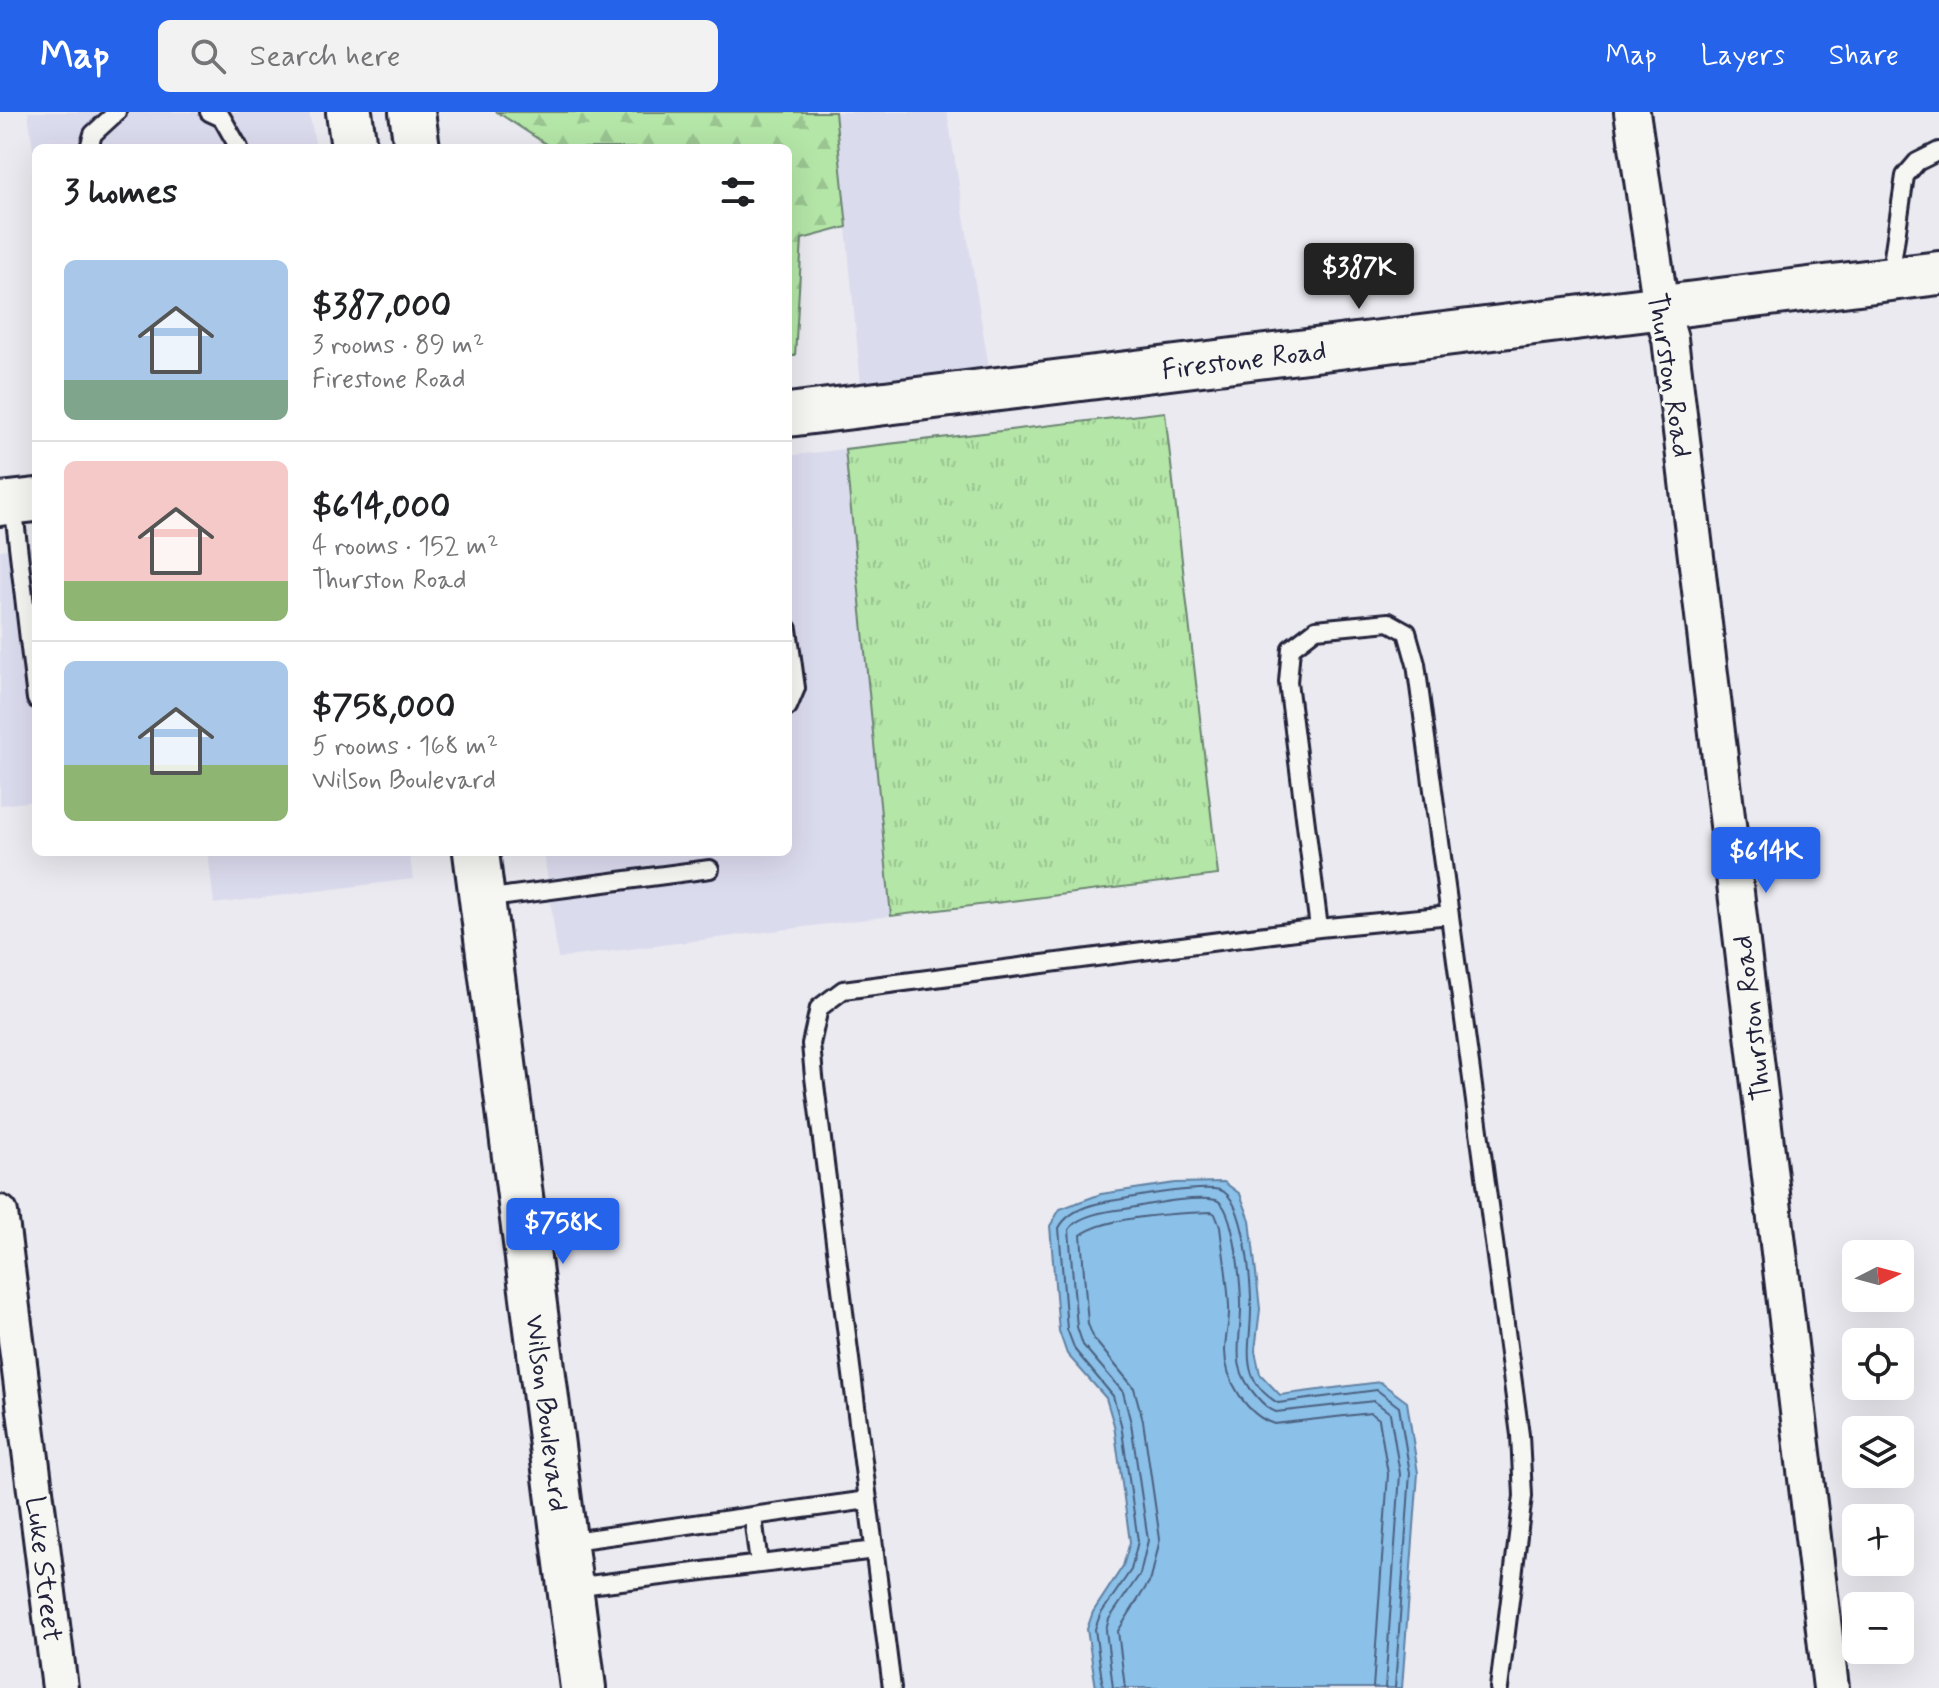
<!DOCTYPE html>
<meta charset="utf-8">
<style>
:root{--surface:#fff;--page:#f2f2f2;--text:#202124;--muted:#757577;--line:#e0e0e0;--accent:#2563eb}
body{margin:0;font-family:Mynerve,sans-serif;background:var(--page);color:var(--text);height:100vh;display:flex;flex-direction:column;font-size:30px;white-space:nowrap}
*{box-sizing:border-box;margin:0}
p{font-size:26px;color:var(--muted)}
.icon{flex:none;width:44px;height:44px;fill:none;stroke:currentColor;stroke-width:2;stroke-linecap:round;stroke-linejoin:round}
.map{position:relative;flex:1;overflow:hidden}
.side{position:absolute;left:32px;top:32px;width:760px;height:712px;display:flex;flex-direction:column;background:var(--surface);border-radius:12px;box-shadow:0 8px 32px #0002}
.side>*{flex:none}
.needle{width:52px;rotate:84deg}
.buttons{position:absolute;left:1842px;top:1128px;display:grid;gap:16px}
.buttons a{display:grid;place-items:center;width:72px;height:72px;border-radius:12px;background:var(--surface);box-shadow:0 8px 32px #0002;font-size:40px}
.price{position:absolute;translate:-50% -68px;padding:0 18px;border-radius:8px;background:var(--accent);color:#fff;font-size:26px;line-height:52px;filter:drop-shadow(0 2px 4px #0008)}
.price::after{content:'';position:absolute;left:50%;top:48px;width:24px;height:18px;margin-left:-12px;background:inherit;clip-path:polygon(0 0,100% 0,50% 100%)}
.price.active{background:#222;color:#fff}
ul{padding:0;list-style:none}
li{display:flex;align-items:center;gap:24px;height:200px;padding:0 32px}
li+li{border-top:2px solid var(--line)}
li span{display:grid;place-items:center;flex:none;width:224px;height:160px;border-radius:12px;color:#555}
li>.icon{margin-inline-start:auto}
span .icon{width:96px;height:96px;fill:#fffc;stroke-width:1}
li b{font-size:34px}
h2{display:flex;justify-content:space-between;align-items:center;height:96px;padding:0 32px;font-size:34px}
header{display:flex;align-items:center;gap:48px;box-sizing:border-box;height:112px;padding:0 40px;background:var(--accent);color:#fff}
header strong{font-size:38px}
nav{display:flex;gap:44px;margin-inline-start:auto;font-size:28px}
.search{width:560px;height:72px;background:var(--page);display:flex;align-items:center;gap:20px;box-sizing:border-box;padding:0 28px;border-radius:12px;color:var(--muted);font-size:30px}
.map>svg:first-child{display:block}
</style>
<header>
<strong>Map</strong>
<div class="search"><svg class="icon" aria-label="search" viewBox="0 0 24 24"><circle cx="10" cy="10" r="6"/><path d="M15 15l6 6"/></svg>Search here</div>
<nav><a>Map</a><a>Layers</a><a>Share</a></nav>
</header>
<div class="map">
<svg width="1939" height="1576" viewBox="0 0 1939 1576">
<defs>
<pattern id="grass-tufts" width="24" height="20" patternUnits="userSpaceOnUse" patternTransform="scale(2)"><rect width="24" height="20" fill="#b4e6a7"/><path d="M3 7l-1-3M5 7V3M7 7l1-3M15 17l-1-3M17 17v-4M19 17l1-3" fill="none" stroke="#9ac591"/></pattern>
<pattern id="forest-firs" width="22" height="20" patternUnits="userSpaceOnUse" patternTransform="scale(2)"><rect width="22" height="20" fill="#b4e6a7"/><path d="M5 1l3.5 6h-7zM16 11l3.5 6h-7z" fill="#9ac591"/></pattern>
</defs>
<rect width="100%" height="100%" fill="#eaeaf0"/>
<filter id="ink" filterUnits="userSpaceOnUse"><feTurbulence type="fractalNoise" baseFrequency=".0125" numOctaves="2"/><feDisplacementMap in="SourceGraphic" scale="16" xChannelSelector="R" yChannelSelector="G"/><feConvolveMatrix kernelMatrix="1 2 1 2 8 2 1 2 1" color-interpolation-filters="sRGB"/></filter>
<g filter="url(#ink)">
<path fill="#dbdbee" d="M28 0H309L316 36H36V61Z
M835 0H947L989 256 861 273Z
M845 337 891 804 558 846 544 740H788V344Z
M36 434V689L0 693V438Z
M208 740H409L413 767 214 792Z"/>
<path fill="url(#grass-tufts)" stroke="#6b8471" stroke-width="2" d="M1165 300 1218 763 891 804 845 337Z"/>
<path fill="url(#forest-firs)" stroke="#6b8471" stroke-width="2" d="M497 0H835L847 115 802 127 795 244H788V36H552Z"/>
<path fill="#8bc0e8" stroke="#6181a3" stroke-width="2" d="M1224 1070 1240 1082 1250 1108 1260 1197 1255 1239 1260 1262 1280 1283 1380 1270 1407 1290 1418 1361 1402 1576H1096L1087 1517 1093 1500 1123 1454 1130 1430 1114 1313 1106 1286 1067 1242 1059 1219 1050 1114 1060 1097 1101 1082 1175 1071Z"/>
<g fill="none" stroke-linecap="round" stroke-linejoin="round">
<path stroke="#4c6180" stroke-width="2" d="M1103 1576 1095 1517 1100 1503 1131 1458 1138 1429 1121 1312 1113 1284 1075 1238 1067 1217 1059 1116C1070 1095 1100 1090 1123 1087 1145 1083 1200 1073 1220 1078 1245 1085 1252 1175 1251 1198 1251 1235 1237 1267 1278 1291L1377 1278 1399 1295 1410 1361 1395 1576
M1113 1576 1106 1518 1109 1507 1140 1462 1148 1428 1131 1311 1123 1280 1083 1233 1077 1215 1069 1118C1077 1103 1108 1099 1124 1097 1148 1093 1194 1083 1216 1088 1235 1093 1242 1180 1241 1199 1240 1235 1230 1255 1257 1285 1263 1292 1268 1297 1276 1300L1374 1289 1390 1301 1400 1362 1385 1576
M1125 1576 1118 1519 1151 1467 1160 1427 1143 1309 1134 1276 1094 1227 1088 1212 1081 1123C1106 1104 1179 1101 1212 1100L1215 1102 1220 1115C1223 1141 1228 1169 1229 1195 1230 1210 1225 1224 1225 1239 1225 1267 1246 1303 1274 1312L1371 1301 1379 1307 1388 1362 1373 1576"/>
<g stroke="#22223b" stroke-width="22">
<path id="service" d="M209 0 222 6 239 36
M89 36 93 22 117 0
M1890 165 1905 64 1917 50 1939 39
M13 391 36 587
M788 517 796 576 788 595
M483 787 710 757
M1319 816 1288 570 1291 536 1316 517 1389 510 1407 520 1416 552 1520 1323 1523 1384 1499 1576
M753 1405 759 1452
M565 1430 868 1388
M572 1475 875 1438
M892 1576 814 965 811 932 819 896 843 878 1319 816 1450 803"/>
</g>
<g stroke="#22223b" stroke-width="40">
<path id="minor" d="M1632 0 1661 196 1670 227 1831 1576
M0 1101 60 1576"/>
</g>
<g stroke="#22223b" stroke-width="48">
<path id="tertiary" d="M788 303 1939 161
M0 392 36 388"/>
</g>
<g stroke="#22223b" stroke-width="50">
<path id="secondary" d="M349 0 354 36
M412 0 417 36
M476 740 583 1576"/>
</g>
<use href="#service" stroke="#f6f6f2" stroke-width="16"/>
<use href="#minor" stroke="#f6f6f2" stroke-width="34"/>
<use href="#tertiary" stroke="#f6f6f2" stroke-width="42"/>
<use href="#secondary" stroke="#f6f6f2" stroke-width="44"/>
</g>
</g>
<g text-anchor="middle" stroke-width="6" stroke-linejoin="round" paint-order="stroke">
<g font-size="28" fill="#22223b" stroke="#f6f6f2">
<text transform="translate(1244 247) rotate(-7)" y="10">Firestone Road</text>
<text transform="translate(1671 263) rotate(81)" y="10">Thurston Road</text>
<text transform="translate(1751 906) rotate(-97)" y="10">Thurston Road</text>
<text transform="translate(548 1301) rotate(83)" y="10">Wilson Boulevard</text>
<text transform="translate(45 1457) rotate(83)" y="10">Luke Street</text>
</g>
</g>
</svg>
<div class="buttons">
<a><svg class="needle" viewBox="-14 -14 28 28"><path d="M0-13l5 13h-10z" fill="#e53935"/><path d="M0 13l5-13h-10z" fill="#757577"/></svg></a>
<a><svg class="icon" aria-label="locate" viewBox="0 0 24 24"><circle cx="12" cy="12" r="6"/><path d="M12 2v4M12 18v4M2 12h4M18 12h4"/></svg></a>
<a><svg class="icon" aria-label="layers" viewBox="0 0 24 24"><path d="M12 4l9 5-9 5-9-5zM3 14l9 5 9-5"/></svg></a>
<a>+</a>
<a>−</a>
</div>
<b class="price active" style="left:1359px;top:199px">$387K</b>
<b class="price" style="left:1766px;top:783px">$614K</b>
<b class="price" style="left:563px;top:1154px">$758K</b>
<section class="side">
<h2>3 homes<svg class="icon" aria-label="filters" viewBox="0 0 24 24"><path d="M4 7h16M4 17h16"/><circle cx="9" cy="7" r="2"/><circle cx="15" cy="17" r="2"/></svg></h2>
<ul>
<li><span style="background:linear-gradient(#a9c7e8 75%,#7fa58c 0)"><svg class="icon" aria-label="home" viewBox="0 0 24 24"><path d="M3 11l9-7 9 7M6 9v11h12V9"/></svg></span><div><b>$387,000</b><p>3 rooms · 89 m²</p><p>Firestone Road</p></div></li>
<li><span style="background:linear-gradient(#f6c9c9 75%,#8fb573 0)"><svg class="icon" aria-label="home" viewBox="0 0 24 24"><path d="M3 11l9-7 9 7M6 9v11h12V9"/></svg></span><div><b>$614,000</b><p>4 rooms · 152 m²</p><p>Thurston Road</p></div></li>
<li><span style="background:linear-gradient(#a9c7e8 65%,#8fb573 0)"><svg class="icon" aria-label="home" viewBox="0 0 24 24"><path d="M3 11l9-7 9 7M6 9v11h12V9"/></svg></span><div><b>$758,000</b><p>5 rooms · 168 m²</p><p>Wilson Boulevard</p></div></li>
</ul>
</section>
</div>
